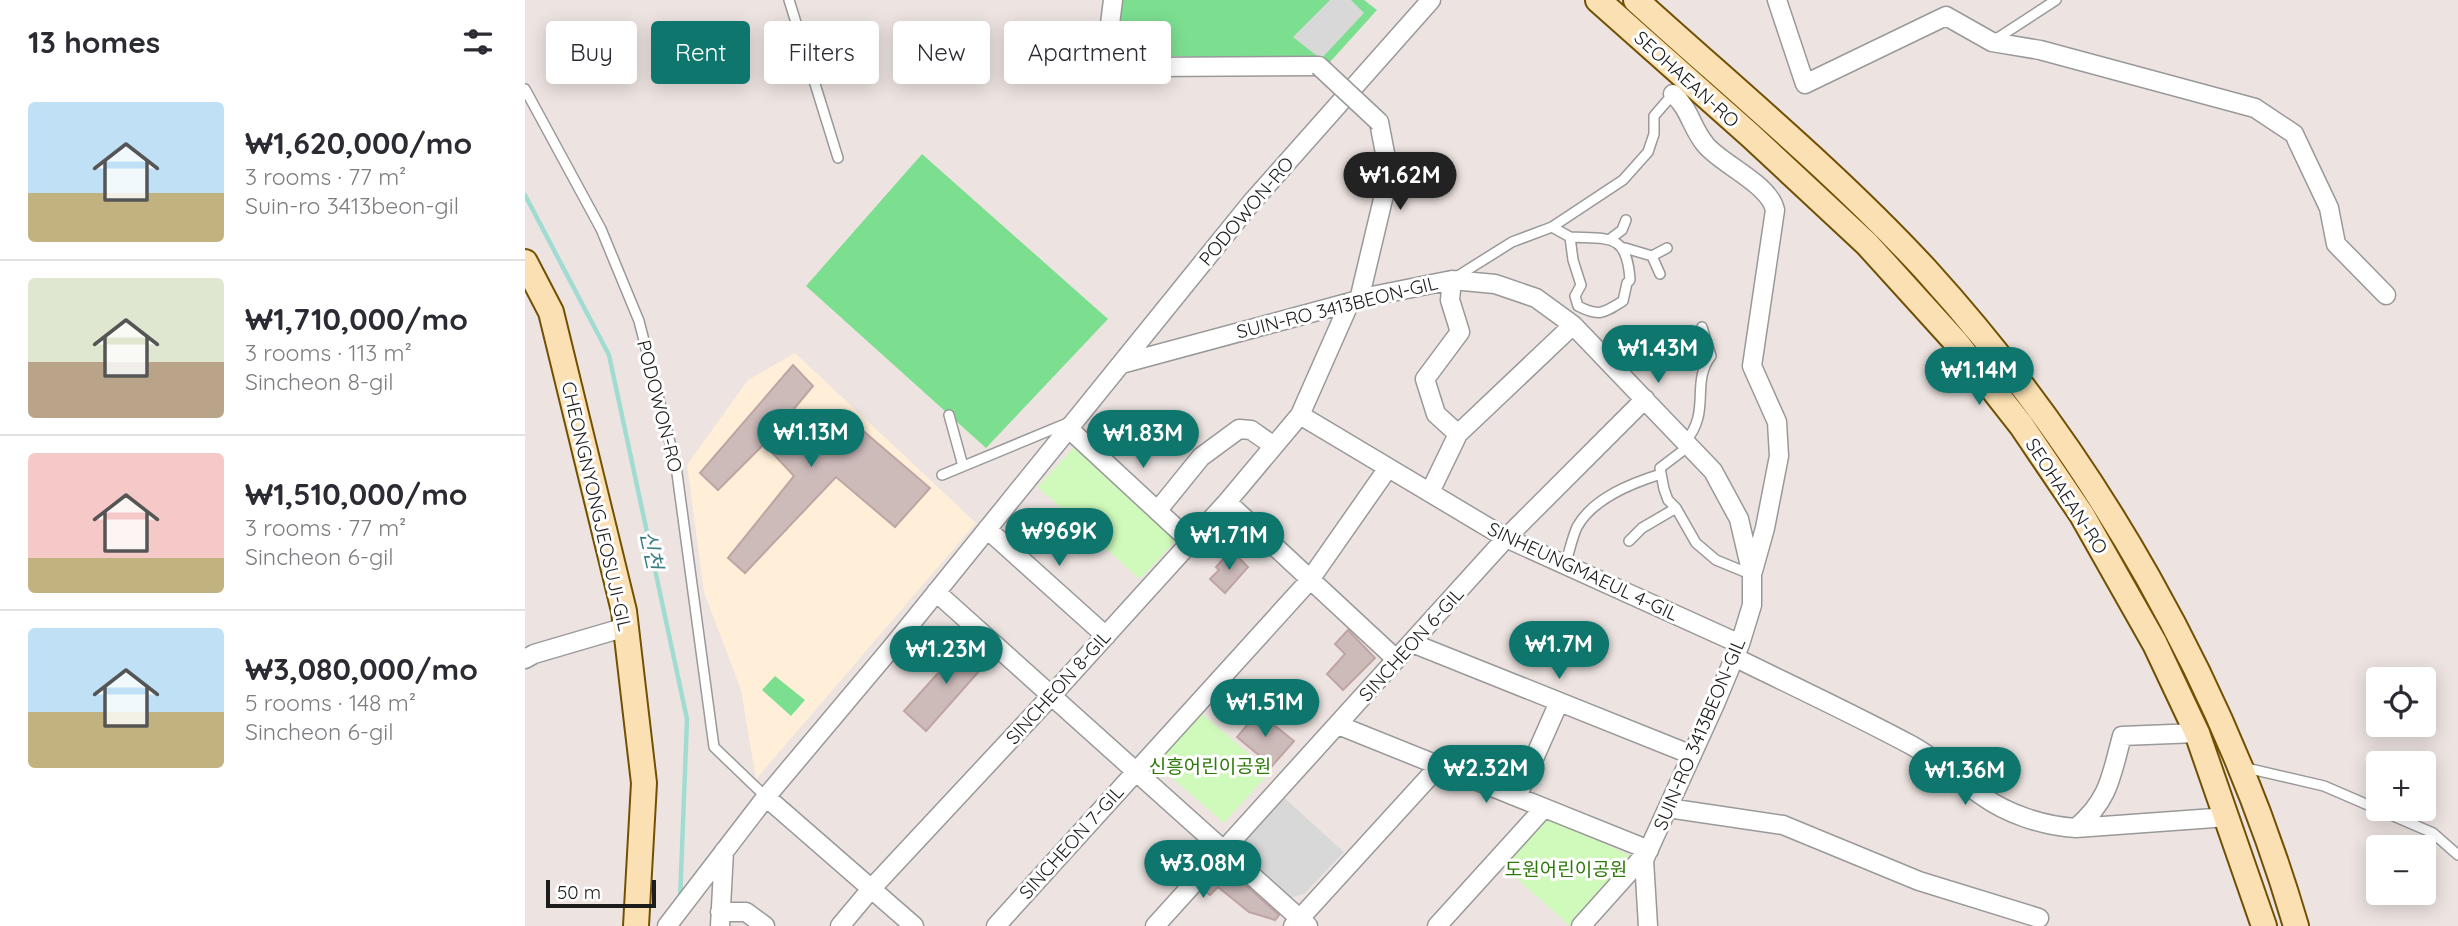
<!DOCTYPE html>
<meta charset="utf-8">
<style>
:root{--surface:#fff;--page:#f7f7f7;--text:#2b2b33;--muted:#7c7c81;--line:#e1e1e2;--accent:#0f766e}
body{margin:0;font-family:Quicksand,"Noto Sans KR",sans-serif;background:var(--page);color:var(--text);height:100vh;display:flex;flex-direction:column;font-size:26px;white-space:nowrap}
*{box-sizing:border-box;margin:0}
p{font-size:23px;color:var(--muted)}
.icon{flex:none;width:38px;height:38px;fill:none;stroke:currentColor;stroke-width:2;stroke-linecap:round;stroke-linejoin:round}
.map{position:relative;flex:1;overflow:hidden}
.details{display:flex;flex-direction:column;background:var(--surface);width:525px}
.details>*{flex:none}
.banner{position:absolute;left:21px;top:21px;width:665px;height:63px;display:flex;gap:14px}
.tools{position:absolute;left:1841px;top:667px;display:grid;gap:14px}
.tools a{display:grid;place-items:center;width:70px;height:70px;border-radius:7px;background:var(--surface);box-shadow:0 4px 18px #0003;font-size:35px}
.scale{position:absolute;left:21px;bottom:18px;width:110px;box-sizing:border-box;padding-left:7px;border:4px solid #1c1c1c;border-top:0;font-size:19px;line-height:24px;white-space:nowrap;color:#1c1c1c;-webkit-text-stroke:5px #fff;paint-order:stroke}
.price{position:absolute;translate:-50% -60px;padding:0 16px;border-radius:24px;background:var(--accent);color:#fff;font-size:23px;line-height:46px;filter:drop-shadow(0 2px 4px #0008)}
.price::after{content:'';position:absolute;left:50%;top:42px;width:21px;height:16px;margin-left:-10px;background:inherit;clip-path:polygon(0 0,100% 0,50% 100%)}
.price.on{background:#222;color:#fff}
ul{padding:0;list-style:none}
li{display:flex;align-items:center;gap:21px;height:175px;padding:0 28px}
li+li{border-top:2px solid var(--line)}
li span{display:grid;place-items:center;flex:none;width:196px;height:140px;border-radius:7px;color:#555}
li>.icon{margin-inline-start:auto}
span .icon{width:84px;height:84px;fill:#fffc;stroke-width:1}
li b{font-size:30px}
h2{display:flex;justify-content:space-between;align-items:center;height:84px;padding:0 28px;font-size:30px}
.tag{padding:0 24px;border-radius:7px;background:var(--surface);box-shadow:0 4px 18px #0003;font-size:24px;line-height:63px}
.tag.on{background:var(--accent);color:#fff}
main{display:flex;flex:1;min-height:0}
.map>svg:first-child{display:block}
</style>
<main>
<section class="details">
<h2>13 homes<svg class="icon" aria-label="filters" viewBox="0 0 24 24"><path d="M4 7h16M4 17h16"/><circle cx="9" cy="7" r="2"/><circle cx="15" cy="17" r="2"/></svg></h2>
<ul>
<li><span style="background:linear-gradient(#bfe0f5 65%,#c2b280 0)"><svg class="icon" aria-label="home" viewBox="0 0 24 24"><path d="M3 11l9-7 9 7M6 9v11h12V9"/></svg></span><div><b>₩1,620,000/mo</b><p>3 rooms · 77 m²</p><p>Suin-ro 3413beon-gil</p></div></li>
<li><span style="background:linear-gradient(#dfe7d0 60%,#b9a48a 0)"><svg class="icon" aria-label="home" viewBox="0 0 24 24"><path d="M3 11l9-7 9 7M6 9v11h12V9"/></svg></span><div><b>₩1,710,000/mo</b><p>3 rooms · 113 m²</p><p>Sincheon 8-gil</p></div></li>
<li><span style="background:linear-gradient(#f6c9c9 75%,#c2b280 0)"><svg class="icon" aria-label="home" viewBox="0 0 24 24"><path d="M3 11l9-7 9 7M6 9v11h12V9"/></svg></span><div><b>₩1,510,000/mo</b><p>3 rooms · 77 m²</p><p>Sincheon 6-gil</p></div></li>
<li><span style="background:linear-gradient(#bfe0f5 60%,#c2b280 0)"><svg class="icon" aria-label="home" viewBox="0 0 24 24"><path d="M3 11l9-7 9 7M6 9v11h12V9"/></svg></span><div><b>₩3,080,000/mo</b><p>5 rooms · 148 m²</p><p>Sincheon 6-gil</p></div></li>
</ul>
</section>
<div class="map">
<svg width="1933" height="926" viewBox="0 0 1933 926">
<rect width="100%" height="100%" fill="#ede4e1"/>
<path fill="#ffefd8" d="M270 353 451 523 231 779 216 690 179 592 162 465 223 380Z"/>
<path fill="#d0fabb" d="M551 445 653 538 615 579 513 487Z
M677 714 745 772 699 823 631 764Z
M1025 819 1104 855 1102 866 1045 926 976 864 1010 823Z"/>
<path fill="#7cdf90" d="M592 0H839L852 10 805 62 621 55 590 22Z
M397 154 583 319 461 448 281 286Z
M250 676 280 700 266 716 237 690Z"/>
<path fill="#d8d8d8" d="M805 0H826L839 13 796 59 768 37Z
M756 795 819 852 779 894 764 898 711 852 712 842Z"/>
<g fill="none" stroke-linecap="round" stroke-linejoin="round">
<path stroke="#a0dcd1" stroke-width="4.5" d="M0 195 84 355 162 719 155 901"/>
</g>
<path fill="#cdbbba" stroke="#bfa4a3" stroke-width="2" d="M268 365 288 386 253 428 288 458 323 418 405 488 370 527 311 477 220 573 203 558 269 476 239 444 193 490 175 473Z
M706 550 723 567 700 593 685 579 694 570 691 567Z
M823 630 850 658 818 690 802 674 820 654 810 644Z
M442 641 464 660 401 731 379 711Z
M733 712 769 741 747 766 712 737Z
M699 866 754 915 750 920 724 912 693 887 685 895 678 890Z"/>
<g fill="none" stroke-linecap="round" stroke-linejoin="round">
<g stroke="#999" stroke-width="12">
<path id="lane" d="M264 0 313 158
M1468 41 1531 0
M0 89 76 229 114 321 151 466 189 747 241 797
M1027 227 1045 237 1048 260 1056 285 1050 296 1053 306C1074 317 1079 313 1098 301L1102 283 1105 280C1102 233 1085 239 1045 237
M1085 239 1097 230 1101 220
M1100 248 1127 256 1135 274
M1127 256 1142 248
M928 279 987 242 1027 227 1098 180 1123 152 1129 134V116L1148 94
M424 415 438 466
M1160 442C1187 411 1165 383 1186 356L1177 327
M1164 446 1135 468 1139 489 1143 500 1151 508 1171 543 1191 560 1225 574
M417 475 545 422
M1104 541 1117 528 1151 508
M1040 565C1044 553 1047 538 1052 527 1068 498 1107 483 1136 474
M1717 767 1799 786 1908 833 1933 855"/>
</g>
<g stroke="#999" stroke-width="21">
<path id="street" d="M588 0 584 32 621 67 794 66
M1252 0 1280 84 1421 16 1467 42 1515 50 1730 108 1769 134 1804 208 1811 244 1861 295
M1148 94C1165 109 1166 127 1180 144 1194 163 1245 184 1250 210L1227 366 1252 422 1254 456 1240 528 1228 571
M834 300 864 174 854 122
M596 364 852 295 927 280 970 284 1011 298 1048 325 1188 471 1214 519 1227 575V605L1215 644 1190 704 1119 860 1123 926
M775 415 981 538 1215 644
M543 428 666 542
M933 434 1048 325
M905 492 933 434 911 414 900 379 935 332 925 300 927 280
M702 502 871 659
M633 510 676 457 714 429 726 430 749 446
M462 529 581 636
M411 592 783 926
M887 643 1167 755
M1209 657C1268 686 1328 714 1386 745 1412 759 1432 779 1456 795 1482 814 1518 826 1551 828L1703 817
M0 659 9 654 101 627
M813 725 1124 850 1056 926
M241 797 389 926
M992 797 1034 702
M1143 808 1258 825 1394 881 1514 918
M1551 828C1584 800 1586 777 1597 736L1672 733
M195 912H221L240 926
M142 926 241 797 367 647 726 203 906 0
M195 926 199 851
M315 926 346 889 526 696 702 502 775 415 825 302
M471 926 784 581 863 468
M630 926 981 538 1120 399
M768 926 914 766
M912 926 1019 808"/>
</g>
<g stroke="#725003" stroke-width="28">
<path id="secondary" d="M1073 0 1225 135 1342 244 1430 341 1496 425 1557 515 1630 644 1672 733 1739 926
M1111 0C1208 88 1311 173 1400 269 1570 456 1700 684 1771 926
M0 262 26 312 99 611 119 783 111 926"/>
</g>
<use href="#lane" stroke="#fff" stroke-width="9"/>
<use href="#street" stroke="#fff" stroke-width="18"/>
<use href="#secondary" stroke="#fae0b2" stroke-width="24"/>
<g stroke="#999" stroke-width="21" stroke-linecap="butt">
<path id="street-bridge" d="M794 66 854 122"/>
</g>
<use href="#street-bridge" stroke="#fff" stroke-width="18"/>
</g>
<g text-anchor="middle" stroke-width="6" stroke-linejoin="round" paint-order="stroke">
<g font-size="19" fill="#1c1c1c" stroke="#fff">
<text transform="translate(1162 79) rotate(42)" y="7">SEOHAEAN-RO</text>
<text transform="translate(721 211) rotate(-50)" y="7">PODOWON-RO</text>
<text transform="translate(812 307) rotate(-14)" y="7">SUIN-RO 3413BEON-GIL</text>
<text transform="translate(135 406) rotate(76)" y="7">PODOWON-RO</text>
<text transform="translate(1542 496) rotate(57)" y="7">SEOHAEAN-RO</text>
<text transform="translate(72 506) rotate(77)" y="7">CHEONGNYONGJEOSUJI-GIL</text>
<text transform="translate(1058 571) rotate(25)" y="7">SINHEUNGMAEUL 4-GIL</text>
<text transform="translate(886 644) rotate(-48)" y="7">SINCHEON 6-GIL</text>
<text transform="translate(533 687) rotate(-48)" y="7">SINCHEON 8-GIL</text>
<text transform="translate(1174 734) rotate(-67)" y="7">SUIN-RO 3413BEON-GIL</text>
<text transform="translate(546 842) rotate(-48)" y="7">SINCHEON 7-GIL</text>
</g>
<g font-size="19" fill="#2e7a09" stroke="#fff">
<text x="685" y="773">신흥어린이공원</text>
<text x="1041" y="876">도원어린이공원</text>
</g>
<g font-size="21" font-style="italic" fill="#3a7e85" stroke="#fff">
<text transform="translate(126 550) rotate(78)" y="7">신천</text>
</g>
</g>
</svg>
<div class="tools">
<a><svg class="icon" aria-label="locate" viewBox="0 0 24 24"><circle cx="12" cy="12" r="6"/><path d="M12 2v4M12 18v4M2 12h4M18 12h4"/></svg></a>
<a>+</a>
<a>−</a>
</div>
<div class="scale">50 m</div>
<b class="price on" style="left:875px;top:212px">₩1.62M</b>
<b class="price" style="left:1133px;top:385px">₩1.43M</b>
<b class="price" style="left:1454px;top:407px">₩1.14M</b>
<b class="price" style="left:286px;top:469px">₩1.13M</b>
<b class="price" style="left:618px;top:470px">₩1.83M</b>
<b class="price" style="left:534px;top:568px">₩969K</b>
<b class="price" style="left:704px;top:572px">₩1.71M</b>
<b class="price" style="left:1034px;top:681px">₩1.7M</b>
<b class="price" style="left:421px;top:686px">₩1.23M</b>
<b class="price" style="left:740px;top:739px">₩1.51M</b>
<b class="price" style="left:961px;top:805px">₩2.32M</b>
<b class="price" style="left:1440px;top:807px">₩1.36M</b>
<b class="price" style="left:678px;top:900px">₩3.08M</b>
<div class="banner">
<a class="tag">Buy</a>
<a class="tag on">Rent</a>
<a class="tag">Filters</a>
<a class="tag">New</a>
<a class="tag">Apartment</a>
</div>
</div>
</main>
